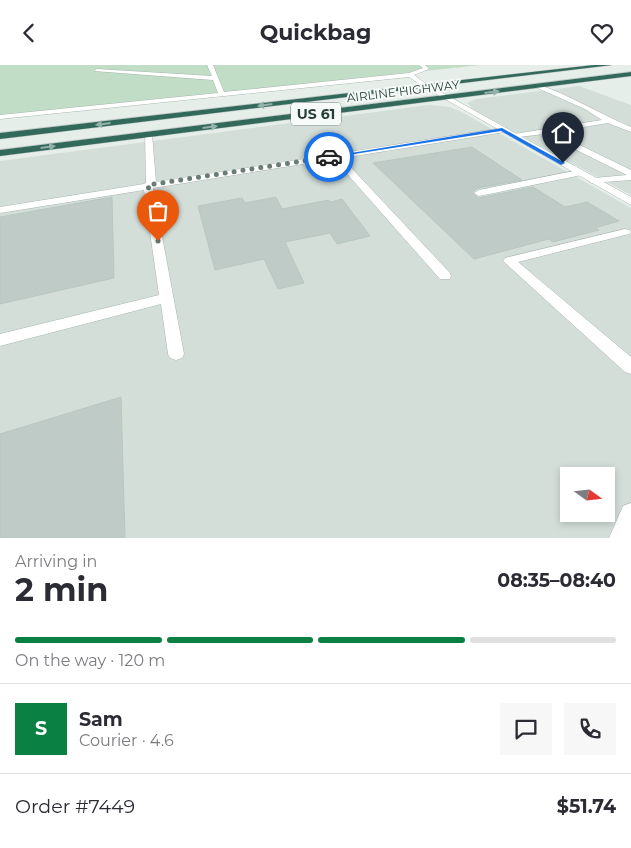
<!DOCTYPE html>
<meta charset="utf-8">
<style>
:root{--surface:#fff;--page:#f7f7f7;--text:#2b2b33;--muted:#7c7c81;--line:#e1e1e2;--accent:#0b8043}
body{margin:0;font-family:Montserrat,sans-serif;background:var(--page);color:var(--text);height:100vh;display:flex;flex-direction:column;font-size:19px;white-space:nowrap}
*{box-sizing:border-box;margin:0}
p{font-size:16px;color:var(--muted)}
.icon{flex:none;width:28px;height:28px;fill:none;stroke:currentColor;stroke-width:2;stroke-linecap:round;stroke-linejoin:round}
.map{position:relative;height:473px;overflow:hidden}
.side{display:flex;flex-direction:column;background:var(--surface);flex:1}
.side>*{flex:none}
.needle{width:32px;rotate:105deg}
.controls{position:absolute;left:560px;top:402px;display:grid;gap:10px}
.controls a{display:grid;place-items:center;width:55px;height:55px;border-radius:0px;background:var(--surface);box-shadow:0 2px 8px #0003;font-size:25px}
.pin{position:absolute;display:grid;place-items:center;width:42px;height:42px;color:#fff;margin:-51px -21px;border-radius:50% 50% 50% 0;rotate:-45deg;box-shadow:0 0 5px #0007}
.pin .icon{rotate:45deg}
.courier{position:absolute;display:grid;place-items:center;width:50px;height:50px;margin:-25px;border:4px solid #1a73e8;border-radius:50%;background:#fff;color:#222;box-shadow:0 1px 6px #0007}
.headline em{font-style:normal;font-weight:700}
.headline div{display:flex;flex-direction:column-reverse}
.headline{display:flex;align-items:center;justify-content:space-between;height:85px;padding:0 15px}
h1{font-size:32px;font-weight:700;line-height:38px}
.bar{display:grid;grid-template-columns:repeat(4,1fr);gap:8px 5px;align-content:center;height:60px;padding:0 15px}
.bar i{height:6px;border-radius:4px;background:var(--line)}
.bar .current{background:var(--accent)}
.bar p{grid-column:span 4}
.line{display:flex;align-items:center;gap:12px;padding:0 15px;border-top:1px solid var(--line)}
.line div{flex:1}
.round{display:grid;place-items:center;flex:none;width:52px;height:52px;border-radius:0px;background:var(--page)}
header{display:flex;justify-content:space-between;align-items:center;height:65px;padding:0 15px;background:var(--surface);font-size:22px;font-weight:700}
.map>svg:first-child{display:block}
.built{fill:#d4ded9;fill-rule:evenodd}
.green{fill:#c1ddc6}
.building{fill:#becbc6;stroke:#b9c7c0}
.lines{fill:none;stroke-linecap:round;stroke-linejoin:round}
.lane-casing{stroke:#a9b6b1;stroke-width:1}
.street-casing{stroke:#a9b6b1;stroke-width:1}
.highway-casing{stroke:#c2c9c7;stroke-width:1}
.lane{fill:#fff;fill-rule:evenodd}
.street{fill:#fff;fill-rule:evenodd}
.highway{fill:#33695b;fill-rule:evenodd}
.oneway{fill:#94b2aa}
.route{fill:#1a73e8}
.done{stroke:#697c76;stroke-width:5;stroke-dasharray:0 9}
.labels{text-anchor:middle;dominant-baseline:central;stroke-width:4;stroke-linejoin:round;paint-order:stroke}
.far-street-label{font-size:12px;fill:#263f37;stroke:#f6faf8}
.shield{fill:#f6faf8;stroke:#647771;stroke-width:1}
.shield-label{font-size:14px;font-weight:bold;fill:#263f37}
</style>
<header><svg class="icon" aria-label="back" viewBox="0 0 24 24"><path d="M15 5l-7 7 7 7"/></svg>Quickbag<svg class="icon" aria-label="heart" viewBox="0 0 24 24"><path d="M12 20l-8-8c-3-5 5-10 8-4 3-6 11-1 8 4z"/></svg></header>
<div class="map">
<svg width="631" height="473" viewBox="0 0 631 473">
<rect width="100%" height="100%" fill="#e6eeea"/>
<g class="built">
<polygon points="579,21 631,40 631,130 474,45 467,38 476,34"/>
<path d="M429,40L450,42L460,46L631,143V473H0V96ZM569,411H606V449H569Z"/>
</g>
<polygon class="green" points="0,0 481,0 0,51"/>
<g class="building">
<polygon points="472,82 522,115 478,123 472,127 478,133 533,122 565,142 587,137 619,156 595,163 599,165 553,177 549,174 474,194 373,98"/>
<polygon points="112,132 114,213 0,239 0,152"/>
<polygon points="276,132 282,144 329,135 331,137 342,134 370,171 337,179 330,168 285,177 304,218 278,224 264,194 215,205 198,141 242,133 245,138"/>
<polygon points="121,332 125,473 0,473 0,369"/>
</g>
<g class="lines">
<g class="lane-casing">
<g id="lane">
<polygon points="207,0 213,0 224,27 409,8 423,3 419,0 425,0 429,4 414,10 429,21 424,22 409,12 0,54 0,50 218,28 213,15 94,6 97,4 212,11"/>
<path d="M537,19C570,30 599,49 631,62V67L608,58L553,67L631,105V115L591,118V114L594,113L627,110L544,69L511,73L510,71L514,69L602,55L585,44L535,22Z"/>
<polygon points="502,63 505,63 505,67 342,93 450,208 451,211 450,214 440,214 334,94 153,123 184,289 182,293 176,295 170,293 168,289 161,239 0,281 0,269 159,230 144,125 0,148 0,142 144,119 146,118 145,67 152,69 156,117"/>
<polygon points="579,105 584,108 582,110 479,131 474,128 479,125"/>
<polygon points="625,164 629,165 631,167 629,169 518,197 631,292 631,309 625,307 503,196 505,193"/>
<polygon points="631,438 631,473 609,473 623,441"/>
</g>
</g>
<g class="street-casing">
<polygon id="street" points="424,20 428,20 631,132 631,140 424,22"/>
</g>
<g class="highway-casing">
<g id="highway">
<polygon points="594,0 612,0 0,74 0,68"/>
<polygon points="631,7 631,11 0,91 0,85"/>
</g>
</g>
<use href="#lane" class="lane"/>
<use href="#street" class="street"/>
<use href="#highway" class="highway"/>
</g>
<defs><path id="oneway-solid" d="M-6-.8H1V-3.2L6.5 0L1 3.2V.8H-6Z" transform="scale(1.25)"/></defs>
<g class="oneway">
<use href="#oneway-solid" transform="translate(492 27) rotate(-7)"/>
<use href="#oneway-solid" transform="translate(265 40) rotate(173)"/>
<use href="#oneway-solid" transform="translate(103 59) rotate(173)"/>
<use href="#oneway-solid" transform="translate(210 62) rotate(-7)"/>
<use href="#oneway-solid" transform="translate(48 82) rotate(-7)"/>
</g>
<polygon class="route" points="502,63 565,98 561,100 501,66 329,93 327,92"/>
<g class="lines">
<polyline class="done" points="158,176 148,120 329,92"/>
</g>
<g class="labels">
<g class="far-street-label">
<text transform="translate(403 26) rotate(-7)">AIRLINE HIGHWAY</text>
</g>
<rect class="shield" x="291" y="37.5" width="50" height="23" rx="4"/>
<g class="shield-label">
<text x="316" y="49">US 61</text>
</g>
</g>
</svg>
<div class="controls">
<a><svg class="needle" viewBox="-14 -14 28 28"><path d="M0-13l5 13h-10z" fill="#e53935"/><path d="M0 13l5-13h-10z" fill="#7c7c81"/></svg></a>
</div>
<div class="pin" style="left:158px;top:176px;background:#ea580c"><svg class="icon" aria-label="bag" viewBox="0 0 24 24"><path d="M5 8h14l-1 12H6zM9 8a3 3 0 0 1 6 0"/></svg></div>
<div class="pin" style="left:563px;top:98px;background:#1f2937"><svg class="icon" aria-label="home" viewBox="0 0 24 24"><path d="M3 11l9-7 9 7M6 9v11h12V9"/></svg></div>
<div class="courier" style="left:329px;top:92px"><svg class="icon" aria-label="car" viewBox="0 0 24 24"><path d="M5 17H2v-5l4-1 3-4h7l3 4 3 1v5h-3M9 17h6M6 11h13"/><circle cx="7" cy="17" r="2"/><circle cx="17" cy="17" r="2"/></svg></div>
</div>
<section class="side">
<div class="headline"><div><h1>2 min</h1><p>Arriving in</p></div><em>08:35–08:40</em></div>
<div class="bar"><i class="current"></i><i class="current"></i><i class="current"></i><i></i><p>On the way · 120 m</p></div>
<div class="line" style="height:90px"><b class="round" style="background:var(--accent);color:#fff">S</b><div><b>Sam</b><p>Courier · 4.6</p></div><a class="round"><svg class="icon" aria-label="chat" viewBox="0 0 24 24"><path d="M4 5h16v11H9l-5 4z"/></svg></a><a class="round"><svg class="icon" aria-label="phone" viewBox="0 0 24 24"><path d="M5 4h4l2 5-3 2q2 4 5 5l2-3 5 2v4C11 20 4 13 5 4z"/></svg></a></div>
<div class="line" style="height:65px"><div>Order #7449</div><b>$51.74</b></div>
</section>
